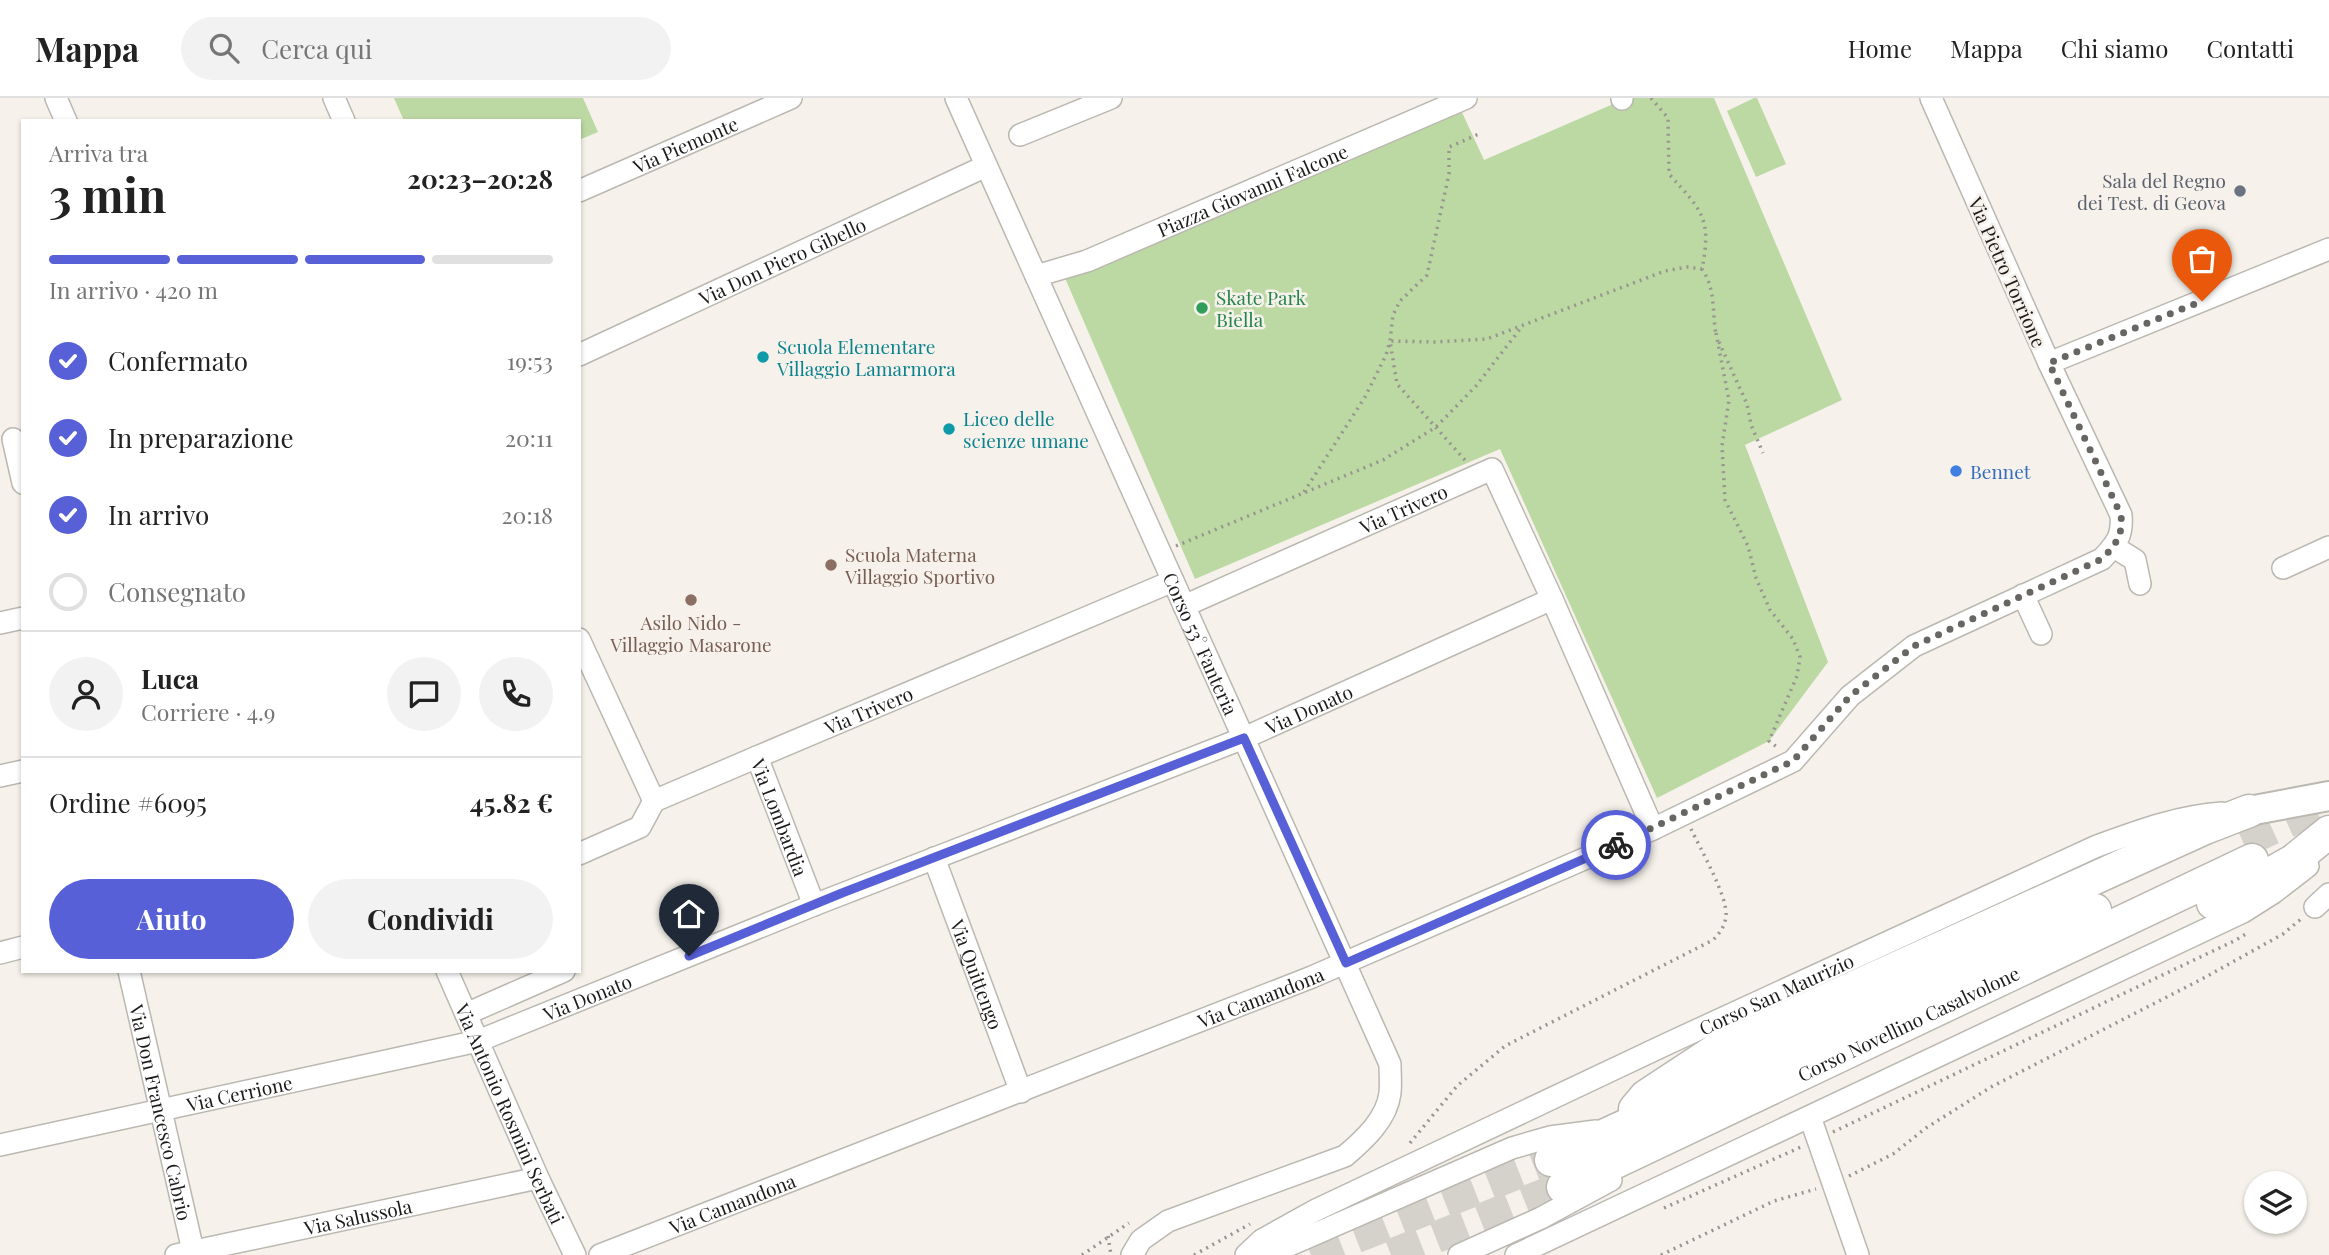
<!DOCTYPE html>
<html lang="it">
<meta charset="utf-8">
<style>
:root{--surface:#fff;--page:#f2f2f2;--text:#222;--muted:#767676;--line:#e0e0e0;--accent:#5760d7}
body{margin:0;font-family:"Playfair Display",serif;background:var(--page);color:var(--text);height:100vh;display:flex;flex-direction:column;font-size:26px;white-space:nowrap}
*{box-sizing:border-box;margin:0}
p{font-size:23px;color:var(--muted)}
.icon{flex:none;width:38px;height:38px;fill:none;stroke:currentColor;stroke-width:2;stroke-linecap:round;stroke-linejoin:round}
.map{position:relative;flex:1;overflow:hidden}
.details{position:absolute;left:21px;top:21px;width:560px;height:854px;display:flex;flex-direction:column;background:var(--surface);border-radius:0px;box-shadow:0 2px 5px #0004}
.details>*{flex:none}
.controls{position:absolute;left:2244px;top:1073px;display:grid;gap:14px}
.controls a{display:grid;place-items:center;width:63px;height:63px;border-radius:50%;background:var(--surface);box-shadow:0 2px 5px #0004;font-size:35px}
.pin{position:absolute;display:grid;place-items:center;width:60px;height:60px;color:#fff;margin:-72px -30px;border-radius:50% 50% 50% 0;rotate:-45deg;box-shadow:0 0 7px #0007}
.pin .icon{rotate:45deg}
.courier{position:absolute;display:grid;place-items:center;width:70px;height:70px;margin:-35px;border:5px solid #5760d7;border-radius:50%;background:#fff;color:#222;box-shadow:0 2px 9px #0007}
.summary em{font-style:normal;font-weight:700}
.summary div{display:flex;flex-direction:column-reverse}
.summary{display:flex;align-items:center;justify-content:space-between;height:119px;padding:0 28px}
h1{font-size:46px;font-weight:700;line-height:52px}
.bar{display:grid;grid-template-columns:repeat(4,1fr);gap:10px 7px;align-content:center;height:84px;padding:0 28px}
.bar i{height:9px;border-radius:5px;background:var(--line)}
.bar .selected{background:var(--accent)}
.bar p{grid-column:span 4}
.line{display:flex;align-items:center;gap:18px;padding:0 28px;border-top:2px solid var(--line)}
.line div{flex:1}
.round{display:grid;place-items:center;flex:none;width:74px;height:74px;border-radius:37px;background:var(--page)}
ol{padding:0 28px;list-style:none}
li{display:flex;align-items:center;gap:21px;height:77px}
li p{margin-inline-start:auto}
li .icon{padding:7px;border-radius:50%;background:var(--accent);color:#fff;stroke-width:4}
li:last-child{color:var(--muted)}
li i{width:38px;height:38px;border:4px solid var(--line);border-radius:50%}
.primary-button{display:flex;gap:14px;margin-top:auto;padding:14px 28px}
.primary-button a{flex:1;height:80px;border-radius:42px;background:var(--accent);color:#fff;font-size:28px;font-weight:700;line-height:80px;text-align:center}
.primary-button a+a{background:var(--page);color:var(--text)}
header{display:flex;align-items:center;gap:42px;box-sizing:border-box;height:98px;padding:0 35px;background:var(--surface);border-bottom:2px solid var(--line)}
header strong{font-size:33px}
nav{display:flex;gap:38px;margin-inline-start:auto;font-size:24px}
.search{width:490px;height:63px;background:var(--page);display:flex;align-items:center;gap:18px;box-sizing:border-box;padding:0 24px;border-radius:38px;color:var(--muted);font-size:26px}
.map>svg:first-child{display:block}
.green{fill:#bcd8a3}
.lines{fill:none;stroke-linecap:round;stroke-linejoin:round}
.highway-tunnel{stroke:#d5d2cc;stroke-width:32;stroke-dasharray:32 16;stroke-linecap:butt}
.minor-casing{stroke:#bbb8b1;stroke-width:24}
.major-casing{stroke:#bbb8b1;stroke-width:32}
.highway-casing{stroke:#bbb8b1;stroke-width:35}
.path{stroke:#989590;stroke-width:3.5;stroke-dasharray:2 5;stroke-linecap:butt}
.minor{stroke:#fff;stroke-width:21}
.major{stroke:#fff;stroke-width:28}
.highway{stroke:#fff;stroke-width:32}
.done{stroke:#686662;stroke-width:7;stroke-dasharray:0 12.6}
.route{stroke:#5760d7;stroke-width:9}
.worship-dot{fill:#6b7280;stroke:#f6f2eb;stroke-width:2.5}
.leisure-dot{fill:#2e9e5b;stroke:#f6f2eb;stroke-width:2.5}
.culture-dot{fill:#0f9aa8;stroke:#f6f2eb;stroke-width:2.5}
.shop-dot{fill:#3f7fe0;stroke:#f6f2eb;stroke-width:2.5}
.education-dot{fill:#8d6e63;stroke:#f6f2eb;stroke-width:2.5}
.labels{text-anchor:middle;dominant-baseline:central;stroke-width:5;stroke-linejoin:round;paint-order:stroke}
.street-label{font-size:19px;fill:#1c1b19;stroke:#f6f2eb}
.worship-label{font-size:19px;fill:#5b616d;stroke:#f6f2eb;text-anchor:end}
.leisure-label{font-size:19px;fill:#27864d;stroke:#f6f2eb;text-anchor:start}
.culture-label{font-size:19px;fill:#0d838f;stroke:#f6f2eb;text-anchor:start}
.shop-label{font-size:19px;fill:#366cbe;stroke:#f6f2eb;text-anchor:start}
.education-label{font-size:19px;fill:#785e54;stroke:#f6f2eb;text-anchor:start}
</style>
<header>
<strong>Mappa</strong>
<div class="search"><svg class="icon" aria-label="search" viewBox="0 0 24 24"><circle cx="10" cy="10" r="6"/><path d="M15 15l6 6"/></svg>Cerca qui</div>
<nav><a>Home</a><a>Mappa</a><a>Chi siamo</a><a>Contatti</a></nav>
</header>
<div class="map">
<svg width="2329" height="1157" viewBox="0 0 2329 1157">
<rect width="100%" height="100%" fill="#f6f2eb"/>
<g class="green">
<polygon points="394,0 583,0 598,34 579,42 579,23 404,23"/>
<polygon points="1627,0 1714,0 1842,302 1745,347 1828,564 1769,643 1657,700 1500,351 1195,481 1065,180 1460,10 1484,62"/>
<polygon points="1754,0 1757,0 1786,66 1756,79 1727,13"/>
</g>
<g class="lines">
<g class="highway-tunnel">
<polyline points="2243,744 2329,705"/>
<polyline points="1311,1157 1551,1062"/>
<polyline points="1391,1157 1563,1089"/>
</g>
<g class="minor-casing">
<g id="minor">
<polyline points="56,0 66,23"/>
<polyline points="334,0 344,23"/>
<path id="s1" d="M956,0L1390,966C1390,976 1391,986 1390,995C1387,1021 1364,1042 1345,1058L1168,1123L1141,1142L1132,1157"/>
<polyline points="1622,0 1622,1"/>
<polyline points="1020,37 1111,0"/>
<path id="s2" d="M579,93L791,0"/>
<path id="s3" d="M1036,178L1087,163L1466,0"/>
<path id="s4" d="M579,257L986,68"/>
<polyline points="2049,265 2329,151"/>
<polyline points="13,341 23,385"/>
<polyline points="2114,449 2135,462 2140,486"/>
<polyline points="2283,470 2329,449"/>
<polyline points="2023,497 2041,536"/>
<path id="s5" d="M1184,508L1492,371L1552,501"/>
<polyline points="0,525 23,520"/>
<path id="s6" d="M579,541L654,703L757,659L814,807"/>
<path id="s7" d="M757,659L1173,483"/>
<polyline points="0,678 23,673"/>
<polyline points="579,756 640,729 654,703"/>
<path id="s8" d="M934,760L1021,994"/>
<polyline points="2315,809 2329,796"/>
<polyline points="0,855 23,849"/>
<path id="s9" d="M129,873L194,1157"/>
<path id="s10" d="M447,873L538,1080L575,1157"/>
<polyline points="466,916 564,873"/>
<polyline points="1810,1019 1858,1157"/>
<path id="s11" d="M0,1047L478,943L814,807L1244,640L1552,501L1653,731"/>
<path id="s12" d="M176,1157L538,1080"/>
<path id="s13" d="M600,1157L1312,879L1653,731L1793,663L1850,598L1914,548L2102,461C2116,446 2123,438 2121,417L2049,265L1931,0"/>
<path id="s14" d="M1246,1157L1262,1142L1316,1112L1669,945L2097,748C2138,733 2178,718 2222,715"/>
<polyline points="1267,1157 1512,1050 1550,1039 1596,1033"/>
<polyline points="1459,1157 1541,1120 1611,1082"/>
<polyline points="1516,1157 2243,814 2273,795 2308,768"/>
</g>
</g>
<g class="major-casing">
<polyline id="major" points="2249,713 2329,698"/>
</g>
<g class="highway-casing">
<g id="highway">
<polyline points="2213,805 2256,784 2293,763 2329,734"/>
<polyline points="1635,1011 1646,998 1716,952 2205,730 2249,713"/>
<polyline points="1551,1062 2095,812"/>
<path id="s15" d="M1563,1089L2252,762"/>
</g>
</g>
<g class="path">
<path d="M1651,0L1668,20L1669,76C1702,113 1712,120 1702,171C1716,191 1712,215 1716,237"/>
<polyline points="1716,235 1729,302 1722,348 1725,402 1748,448 1756,480 1770,512 1793,541 1800,559 1797,578 1769,643 1778,650"/>
<polyline points="1719,244 1747,306 1751,327 1763,355"/>
<polyline points="1465,362 1397,286 1390,243 1436,244 1487,241 1665,173 1687,169 1702,171"/>
<polyline points="1304,394 1365,299 1386,257 1390,243 1393,217 1400,203 1427,177 1449,76 1449,49 1479,36"/>
<polyline points="1176,448 1383,362 1436,329 1476,288 1520,231"/>
<polyline points="1833,1034 2236,842 2249,834"/>
<path d="M1410,1045L1457,988L1505,948L1713,842C1720,835 1725,828 1726,818C1728,799 1700,750 1691,731"/>
<polyline points="1849,1078 1893,1056 1926,1030 1991,989 2202,881 2283,836 2301,821"/>
<polyline points="1664,1110 1801,1049"/>
<polyline points="1108,1138 1111,1157"/>
<polyline points="1082,1157 1129,1125"/>
<polyline points="1194,1157 1250,1126"/>
<polyline points="1661,1157 1774,1103 1816,1091"/>
</g>
<use href="#minor" class="minor"/>
<use href="#major" class="major"/>
<use href="#highway" class="highway"/>
</g>
<g class="lines">
<path class="done" d="M1616,747L1793,663L1850,598L1914,548L2102,461C2116,446 2123,438 2121,417L2049,265L2202,203"/>
<polyline class="route" points="689,858 842,795 1244,640 1346,865 1616,747"/>
</g>
<circle class="worship-dot" cx="2240" cy="93" r="7"/>
<circle class="leisure-dot" cx="1202" cy="210" r="7"/>
<g class="culture-dot">
<circle cx="763" cy="259" r="7"/>
<circle cx="949" cy="331" r="7"/>
</g>
<circle class="shop-dot" cx="1956" cy="373" r="7"/>
<g class="education-dot">
<circle cx="831" cy="467" r="7"/>
<circle cx="691" cy="502" r="7"/>
</g>
<g class="labels">
<g class="street-label">
<text stroke="none"><textPath href="#s2" startOffset="116">Via Piemonte</textPath></text>
<text stroke="none"><textPath href="#s3" startOffset="233">Piazza Giovanni Falcone</textPath></text>
<text stroke="none"><textPath href="#s4" startOffset="224">Via Don Piero Gibello</textPath></text>
<text transform="translate(2008 174) rotate(66)">Via Pietro Torrione</text>
<text stroke="none"><textPath href="#s5" startOffset="240">Via Trivero</textPath></text>
<text stroke="none"><textPath href="#s1" startOffset="598">Corso 53° Fanteria</textPath></text>
<text stroke="none"><textPath href="#s11" startOffset="1384">Via Donato</textPath></text>
<text stroke="none"><textPath href="#s7" startOffset="121">Via Trivero</textPath></text>
<text stroke="none"><textPath href="#s6" startOffset="355">Via Lombardia</textPath></text>
<text stroke="none"><textPath href="#s8" startOffset="124">Via Quittengo</textPath></text>
<text stroke="none"><textPath href="#s14" startOffset="592">Corso San Maurizio</textPath></text>
<text stroke="none"><textPath href="#s11" startOffset="607">Via Donato</textPath></text>
<text stroke="none"><textPath href="#s13" startOffset="709">Via Camandona</textPath></text>
<text stroke="none"><textPath href="#s15" startOffset="382">Corso Novellino Casalvolone</textPath></text>
<text stroke="none"><textPath href="#s11" startOffset="245">Via Cerrione</textPath></text>
<text stroke="none"><textPath href="#s9" startOffset="145">Via Don Francesco Cabrio</textPath></text>
<text stroke="none"><textPath href="#s10" startOffset="156">Via Antonio Rosmini Serbati</textPath></text>
<text stroke="none"><textPath href="#s13" startOffset="142">Via Camandona</textPath></text>
<text stroke="none"><textPath href="#s12" startOffset="186">Via Salussola</textPath></text>
</g>
<g class="worship-label">
<text x="2226" y="82">Sala del Regno<tspan x="2226" dy="22">dei Test. di Geova</tspan></text>
</g>
<g class="leisure-label">
<text x="1216" y="199">Skate Park<tspan x="1216" dy="22">Biella</tspan></text>
</g>
<g class="culture-label">
<text x="777" y="248">Scuola Elementare<tspan x="777" dy="22">Villaggio Lamarmora</tspan></text>
<text x="963" y="320">Liceo delle<tspan x="963" dy="22">scienze umane</tspan></text>
</g>
<g class="shop-label">
<text x="1970" y="373">Bennet</text>
</g>
<g class="education-label">
<text x="845" y="456">Scuola Materna<tspan x="845" dy="22">Villaggio Sportivo</tspan></text>
<text x="691" y="524" text-anchor="middle">Asilo Nido -<tspan x="691" dy="22">Villaggio Masarone</tspan></text>
</g>
</g>
</svg>
<div class="controls">
<a><svg class="icon" aria-label="layers" viewBox="0 0 24 24"><path d="M12 4l9 5-9 5-9-5zM3 14l9 5 9-5"/></svg></a>
</div>
<div class="pin" style="left:2202px;top:203px;background:#ea580c"><svg class="icon" aria-label="bag" viewBox="0 0 24 24"><path d="M5 8h14l-1 12H6zM9 8a3 3 0 0 1 6 0"/></svg></div>
<div class="pin" style="left:689px;top:858px;background:#1f2937"><svg class="icon" aria-label="home" viewBox="0 0 24 24"><path d="M3 11l9-7 9 7M6 9v11h12V9"/></svg></div>
<div class="courier" style="left:1616px;top:747px"><svg class="icon" aria-label="bike" viewBox="0 0 24 24"><circle cx="6" cy="16" r="4"/><circle cx="18" cy="16" r="4"/><path d="M6 16l4-8h5l3 8M10 8l3 8H6M13 5h3"/></svg></div>
<section class="details">
<div class="summary"><div><h1>3 min</h1><p>Arriva tra</p></div><em>20:23–20:28</em></div>
<div class="bar"><i class="selected"></i><i class="selected"></i><i class="selected"></i><i></i><p>In arrivo · 420 m</p></div>
<ol>
<li><svg class="icon" aria-label="check" viewBox="0 0 24 24"><path d="M5 12l5 5 9-10"/></svg>Confermato<p>19:53</p></li>
<li><svg class="icon" aria-label="check" viewBox="0 0 24 24"><path d="M5 12l5 5 9-10"/></svg>In preparazione<p>20:11</p></li>
<li><svg class="icon" aria-label="check" viewBox="0 0 24 24"><path d="M5 12l5 5 9-10"/></svg>In arrivo<p>20:18</p></li>
<li><i></i>Consegnato</li>
</ol>
<div class="line" style="height:126px"><a class="round"><svg class="icon" aria-label="person" viewBox="0 0 24 24"><circle cx="12" cy="8" r="4"/><path d="M4 21q1-7 8-7t8 7"/></svg></a><div><b>Luca</b><p>Corriere · 4.9</p></div><a class="round"><svg class="icon" aria-label="chat" viewBox="0 0 24 24"><path d="M4 5h16v11H9l-5 4z"/></svg></a><a class="round"><svg class="icon" aria-label="phone" viewBox="0 0 24 24"><path d="M5 4h4l2 5-3 2q2 4 5 5l2-3 5 2v4C11 20 4 13 5 4z"/></svg></a></div>
<div class="line" style="height:91px"><div>Ordine #6095</div><b>45.82 €</b></div>
<div class="primary-button"><a>Aiuto</a><a>Condividi</a></div>
</section>
</div>
